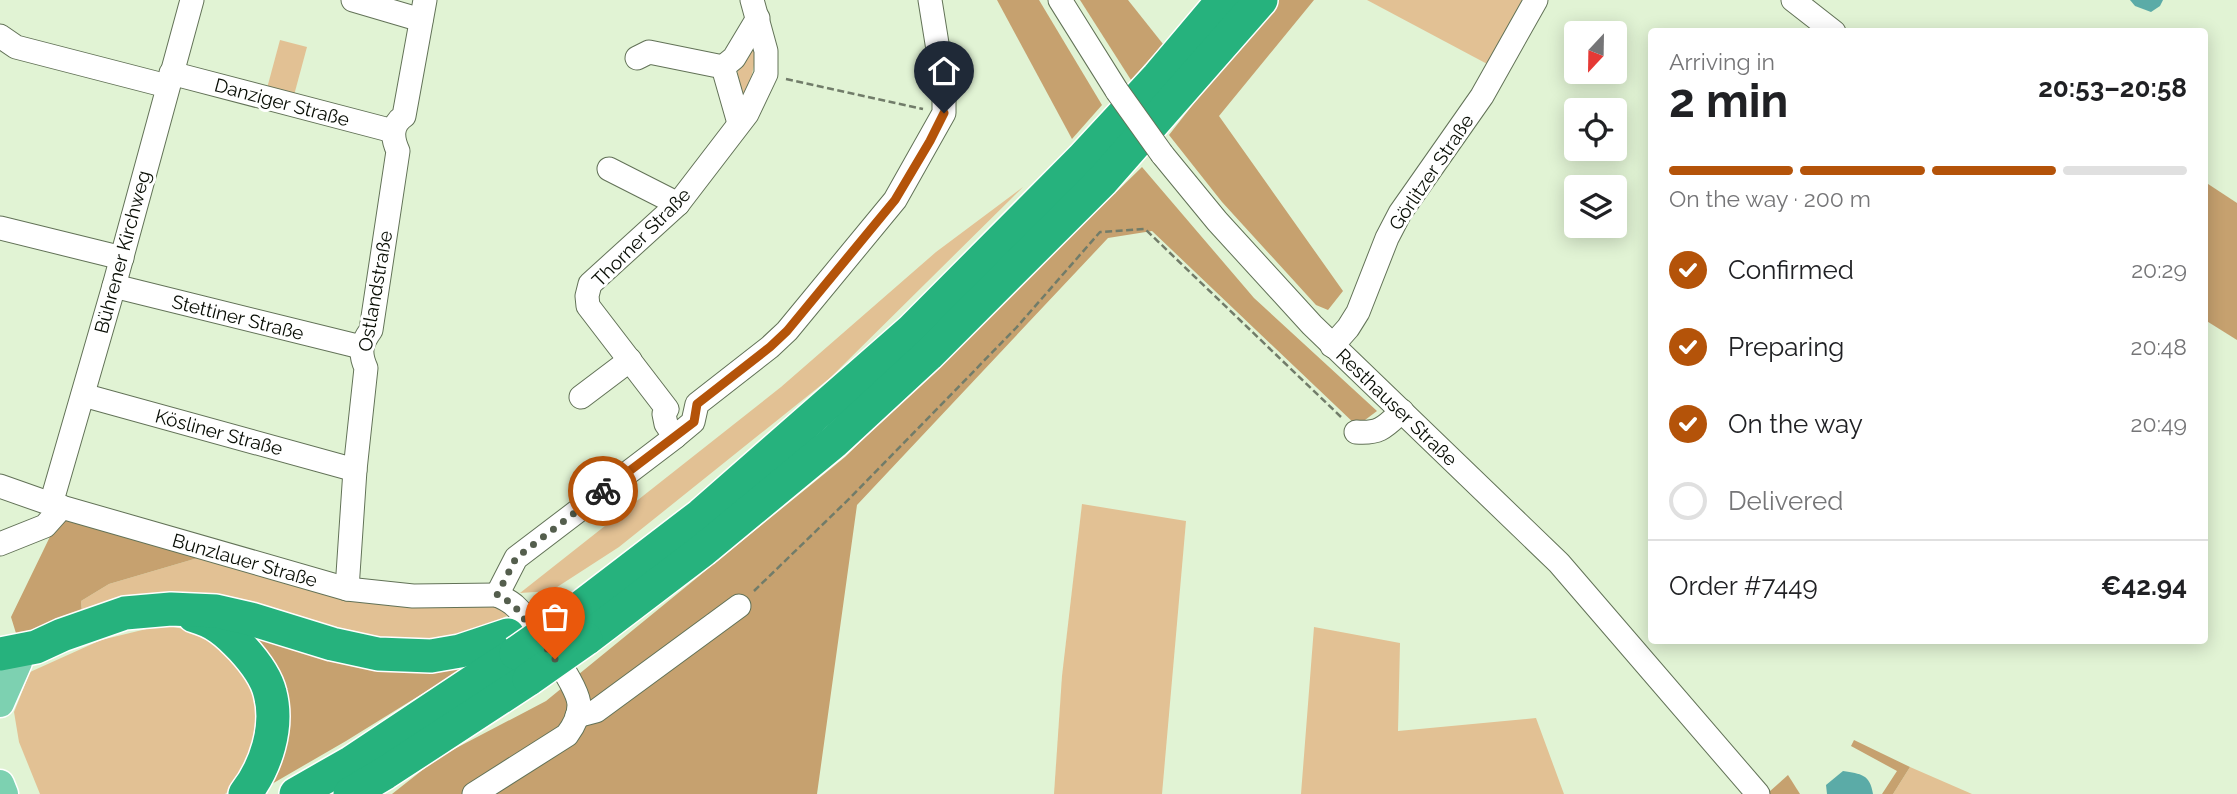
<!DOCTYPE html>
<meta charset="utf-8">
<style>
:root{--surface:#fff;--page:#f2f2f2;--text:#202124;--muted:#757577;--line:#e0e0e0;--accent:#b45309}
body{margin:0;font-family:Raleway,sans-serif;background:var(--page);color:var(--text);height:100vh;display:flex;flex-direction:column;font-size:26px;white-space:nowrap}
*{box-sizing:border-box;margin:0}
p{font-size:23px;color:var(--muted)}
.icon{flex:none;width:38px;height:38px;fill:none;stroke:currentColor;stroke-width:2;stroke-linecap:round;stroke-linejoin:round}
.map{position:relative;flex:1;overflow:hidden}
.sheet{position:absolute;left:1648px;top:28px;width:560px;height:616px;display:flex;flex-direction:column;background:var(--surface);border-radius:7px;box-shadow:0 4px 18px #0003}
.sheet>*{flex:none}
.needle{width:46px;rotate:202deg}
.fabs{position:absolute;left:1564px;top:21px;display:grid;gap:14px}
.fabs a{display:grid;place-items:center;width:63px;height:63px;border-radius:7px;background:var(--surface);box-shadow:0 4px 18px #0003;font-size:35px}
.pin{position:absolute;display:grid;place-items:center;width:60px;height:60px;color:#fff;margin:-72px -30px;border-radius:50% 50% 50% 0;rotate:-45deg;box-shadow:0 0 7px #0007}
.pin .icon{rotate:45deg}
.courier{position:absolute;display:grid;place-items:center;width:70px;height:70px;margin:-35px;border:5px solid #b45309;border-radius:50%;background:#fff;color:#222;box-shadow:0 2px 9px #0007}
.summary em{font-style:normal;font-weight:700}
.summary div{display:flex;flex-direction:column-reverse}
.summary{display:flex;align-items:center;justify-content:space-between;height:119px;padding:0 21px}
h1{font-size:46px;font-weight:700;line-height:52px}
.bar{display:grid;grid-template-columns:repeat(4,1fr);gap:10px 7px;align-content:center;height:84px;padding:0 21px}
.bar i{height:9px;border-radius:5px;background:var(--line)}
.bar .selected{background:var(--accent)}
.bar p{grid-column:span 4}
.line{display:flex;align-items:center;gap:18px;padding:0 21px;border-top:2px solid var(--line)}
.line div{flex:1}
ol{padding:0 21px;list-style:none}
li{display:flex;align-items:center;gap:21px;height:77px}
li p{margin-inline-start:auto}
li .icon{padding:7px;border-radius:50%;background:var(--accent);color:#fff;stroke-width:4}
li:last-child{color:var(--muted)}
li i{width:38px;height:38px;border:4px solid var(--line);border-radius:50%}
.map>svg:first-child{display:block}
.green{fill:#e2c194}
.forest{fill:#c6a16f}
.water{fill:#5baba7}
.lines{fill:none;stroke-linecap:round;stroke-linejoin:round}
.minor-casing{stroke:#627257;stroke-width:25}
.major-casing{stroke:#fff;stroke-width:31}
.highway-casing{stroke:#fff;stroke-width:36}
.path{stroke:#717c69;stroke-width:2.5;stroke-dasharray:7 3.5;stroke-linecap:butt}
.minor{stroke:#fff;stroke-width:23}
.major{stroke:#7dd1b1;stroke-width:28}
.highway{stroke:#26b27d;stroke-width:33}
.minor-bridge-casing{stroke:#627257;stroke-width:25;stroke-linecap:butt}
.highway-bridge-casing{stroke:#fff;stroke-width:36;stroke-linecap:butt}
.minor-bridge{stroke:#fff;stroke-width:23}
.highway-bridge{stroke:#26b27d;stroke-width:33}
.done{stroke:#545e4d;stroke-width:7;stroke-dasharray:0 12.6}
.route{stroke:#b45309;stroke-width:9}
.labels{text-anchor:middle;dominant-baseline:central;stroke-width:6;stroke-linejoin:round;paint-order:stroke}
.street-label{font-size:19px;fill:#080d04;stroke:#fff}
</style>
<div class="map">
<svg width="2237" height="794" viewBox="0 0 2237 794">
<rect width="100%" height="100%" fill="#e1f3d4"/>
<g class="green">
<polygon points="1367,0 1527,0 1491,66"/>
<polygon points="280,40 307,47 293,99 266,92"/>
<path d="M754,45C757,66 750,82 743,101C736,73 732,67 754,45Z"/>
<polygon points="1023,187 830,378 619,547 551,591 520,593 781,387 936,252"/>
<polygon points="1082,504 1186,521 1162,794 1054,794 1062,676"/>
<polygon points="201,557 494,602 513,613 437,648 82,613 81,601 109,584"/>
<polygon points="163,625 200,632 228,652 246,674 257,708 255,752 230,790 225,794 40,794 19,742 14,712 30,672 101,640"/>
<polygon points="1314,627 1400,643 1398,731 1536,718 1564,794 1301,794"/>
<polygon points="1910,767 1972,794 1893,794"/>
</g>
<g class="forest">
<polygon points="997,0 1039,0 1102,105 1072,139"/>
<polygon points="1080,0 1128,0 1163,44 1131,80"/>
<polygon points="1275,0 1314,0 1219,116 1343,291 1328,310 1316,305 1222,202 1169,135"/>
<polygon points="1142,167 1254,298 1377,411 1357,426 1152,231 1108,238 857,505 817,794 392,794 439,757 546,701 845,457"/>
<polygon points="2205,182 2237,203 2237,340 2205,320"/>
<polygon points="60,516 201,557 109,584 81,601 82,613 19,643 11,617"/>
<polygon points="244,631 472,663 346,741 258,792 270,771"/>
<polygon points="1854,740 1910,767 1893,794 1882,794 1897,771 1851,746"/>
<polygon points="1788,775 1800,794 1770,794 1769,792"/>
</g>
<g class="water">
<polygon points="2130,0 2163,0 2160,6 2151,12 2135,6"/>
<path d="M1843,771C1861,774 1870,774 1873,794H1827L1826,785Z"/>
</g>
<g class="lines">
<g class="minor-casing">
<g id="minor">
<polyline points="353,0 421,20"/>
<polyline points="1060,0 1117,91"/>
<polyline points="1793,0 1834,32"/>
<polyline points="0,36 16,47 167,86"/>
<polyline points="637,58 649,52 723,67 739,123"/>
<polyline points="723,67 734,58 758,18"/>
<polyline points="171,73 393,131"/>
<polyline points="1162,154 1217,221 1312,325 1559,563 1758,794"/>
<polyline points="609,169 678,204"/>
<polyline points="0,228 122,258"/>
<polyline points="114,286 361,347"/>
<polyline points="1332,346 1348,328 1358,312 1387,238 1400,213 1482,96 1536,0"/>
<polyline points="83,395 355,470"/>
<polyline points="581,397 630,360"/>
<path d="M1356,432C1380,434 1385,427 1402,411"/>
<polyline points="675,437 693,422 697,404 770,347 787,331 895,200 944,113 944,87 930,0"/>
<polyline points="0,486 51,504 347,589 413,596 497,595"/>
<polyline points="51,504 114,286 192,0"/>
<polyline points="0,544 45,526 62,507"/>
<path d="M347,589L355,470L366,368C359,352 361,344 371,330L398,151C392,138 391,125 404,116L425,0"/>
<polyline points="497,595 516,558 675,437 666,424 664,414 667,409 588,306 587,296 590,284 678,204 747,114 766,74 766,51 752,0"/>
<polyline points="577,716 596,711 739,606"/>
<path d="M474,794L567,735C573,727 579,716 579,705C579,685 531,621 515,606C510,601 503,598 497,595"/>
</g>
</g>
<g class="major-casing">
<g id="major">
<polyline points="0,703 18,662"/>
<polyline points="0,784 4,794"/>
</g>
</g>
<g class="highway-casing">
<g id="highway">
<path d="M194,616C215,622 226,631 242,648C253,660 266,676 270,693C279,727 266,767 245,794"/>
<polyline points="569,616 701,515 912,330 1082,159 1158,77 1223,0"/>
<polyline points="586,639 703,550 835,441 928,355 1102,181 1261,0"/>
<polyline points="0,654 36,647 62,635 125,613 171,609 216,611 251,619 332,644 378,654 431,656 460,651 508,635"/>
<polyline points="296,794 352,762 516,653"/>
<polyline points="350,794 385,773 529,679"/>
</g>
</g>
<g class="path">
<polyline points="786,79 923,109"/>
<polyline points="754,591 850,498 1016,328 1100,232 1145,229 1341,417"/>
</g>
<use href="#minor" class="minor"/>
<use href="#major" class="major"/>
<use href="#highway" class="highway"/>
<g class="minor-bridge-casing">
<polyline id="minor-bridge" points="1117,91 1162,154"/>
</g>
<g class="highway-bridge-casing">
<g id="highway-bridge">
<polyline points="516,653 569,616"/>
<polyline points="529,679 586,639"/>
</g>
</g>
<use href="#minor-bridge" class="minor-bridge"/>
<use href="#highway-bridge" class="highway-bridge"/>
</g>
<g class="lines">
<polyline class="done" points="555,659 513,604 497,595 516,558 603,491"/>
<polyline class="route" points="603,491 694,422 697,404 770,347 787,331 895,200 930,141 944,113"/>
</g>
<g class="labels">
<g class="street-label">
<text transform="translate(282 102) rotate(15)">Danziger Straße</text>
<text transform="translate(1431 172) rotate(-56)">Görlitzer Straße</text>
<text transform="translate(641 237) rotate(-45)">Thorner Straße</text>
<text transform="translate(122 252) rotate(-75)">Bührener Kirchweg</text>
<text transform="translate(375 291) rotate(-80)">Ostlandstraße</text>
<text transform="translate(238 317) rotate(14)">Stettiner Straße</text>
<text transform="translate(1397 407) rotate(44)">Resthauser Straße</text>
<text transform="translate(219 432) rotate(15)">Kösliner Straße</text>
<text transform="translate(245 560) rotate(16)">Bunzlauer Straße</text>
</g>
</g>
</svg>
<div class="fabs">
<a><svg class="needle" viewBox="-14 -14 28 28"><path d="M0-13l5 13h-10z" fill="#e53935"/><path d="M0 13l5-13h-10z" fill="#757577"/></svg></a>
<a><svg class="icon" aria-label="locate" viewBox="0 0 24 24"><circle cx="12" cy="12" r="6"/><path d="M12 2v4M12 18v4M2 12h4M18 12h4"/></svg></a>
<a><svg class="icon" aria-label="layers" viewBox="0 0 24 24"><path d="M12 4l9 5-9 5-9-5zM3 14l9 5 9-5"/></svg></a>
</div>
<div class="pin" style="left:555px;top:659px;background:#ea580c"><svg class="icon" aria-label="bag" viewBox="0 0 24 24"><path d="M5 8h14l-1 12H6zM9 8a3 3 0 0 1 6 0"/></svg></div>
<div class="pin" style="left:944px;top:113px;background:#1f2937"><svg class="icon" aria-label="home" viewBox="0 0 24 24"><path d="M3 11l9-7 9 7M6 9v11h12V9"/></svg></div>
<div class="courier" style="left:603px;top:491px"><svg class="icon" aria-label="bike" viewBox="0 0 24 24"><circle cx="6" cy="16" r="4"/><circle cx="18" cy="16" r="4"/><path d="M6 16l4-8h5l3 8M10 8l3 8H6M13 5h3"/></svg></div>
<section class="sheet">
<div class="summary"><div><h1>2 min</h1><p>Arriving in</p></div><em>20:53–20:58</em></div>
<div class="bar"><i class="selected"></i><i class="selected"></i><i class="selected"></i><i></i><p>On the way · 200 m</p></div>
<ol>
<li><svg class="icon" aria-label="check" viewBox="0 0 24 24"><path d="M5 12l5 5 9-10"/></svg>Confirmed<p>20:29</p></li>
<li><svg class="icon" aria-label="check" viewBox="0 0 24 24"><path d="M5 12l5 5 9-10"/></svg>Preparing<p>20:48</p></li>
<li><svg class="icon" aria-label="check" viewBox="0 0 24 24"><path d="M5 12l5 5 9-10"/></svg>On the way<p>20:49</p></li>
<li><i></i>Delivered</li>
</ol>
<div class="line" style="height:91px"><div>Order #7449</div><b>€42.94</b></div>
</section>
</div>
